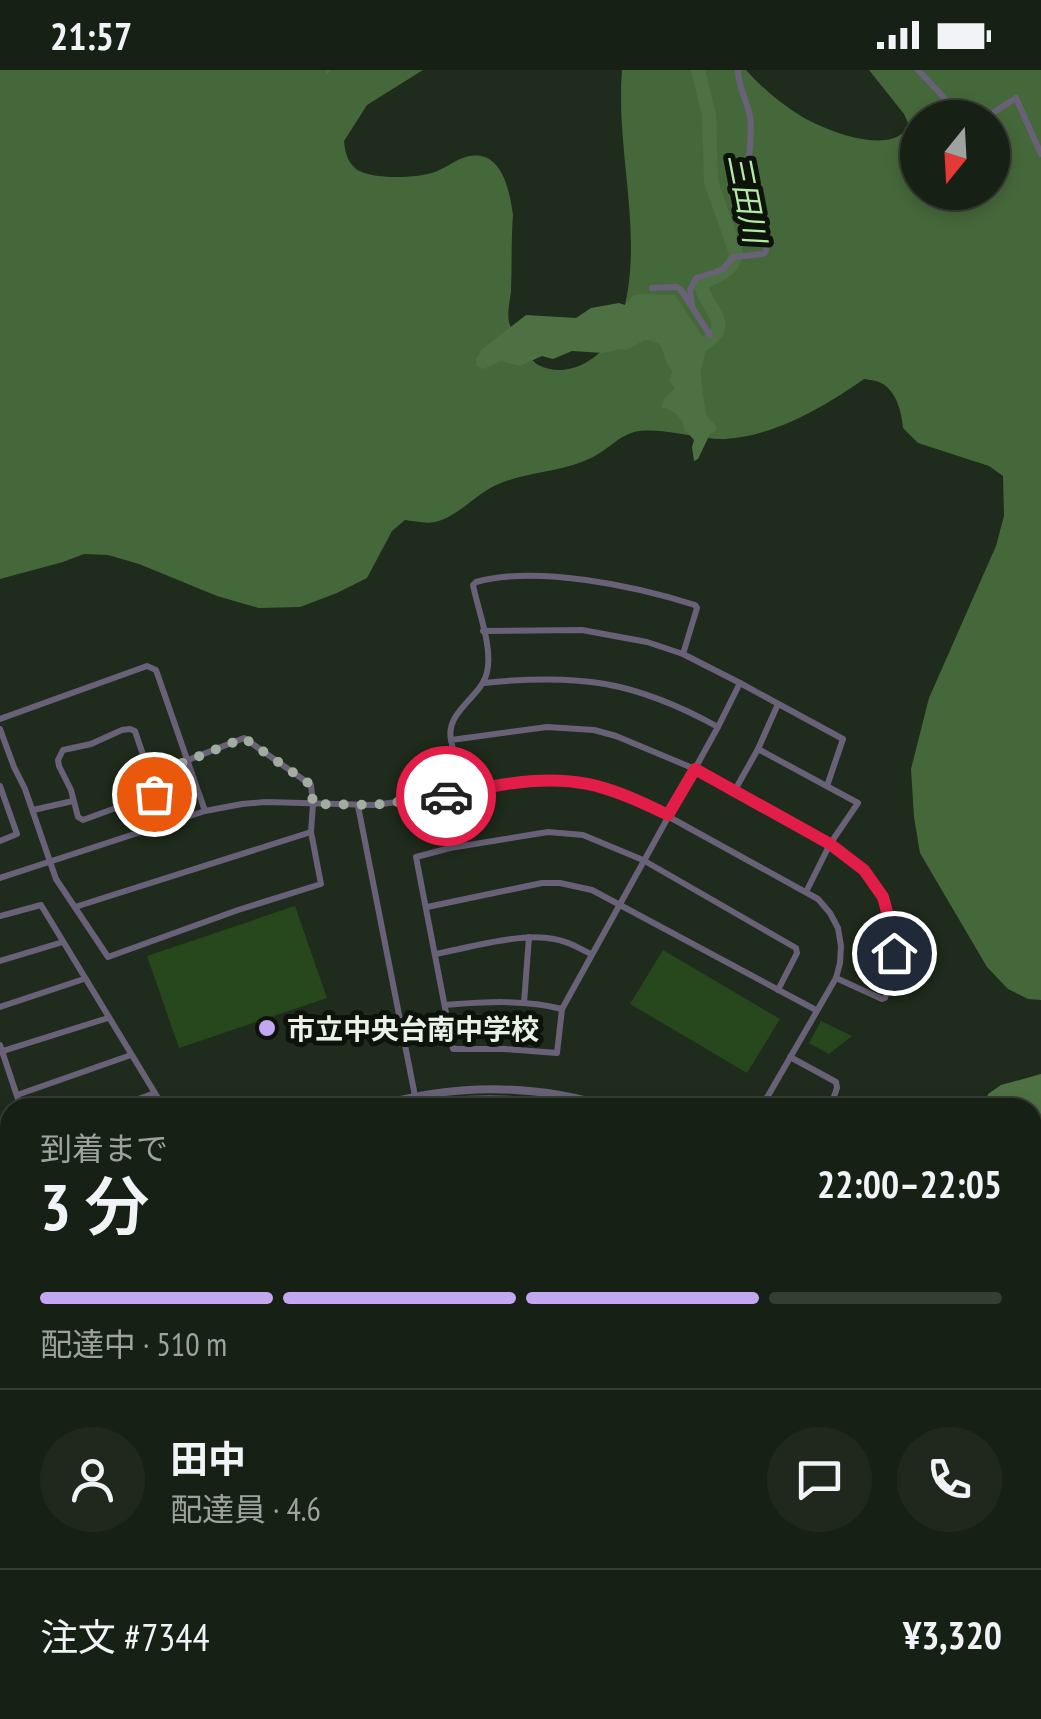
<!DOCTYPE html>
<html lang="ja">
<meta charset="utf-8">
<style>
:root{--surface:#172015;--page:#20281e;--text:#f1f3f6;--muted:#9ea3a0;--line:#363e34;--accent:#c4a7f1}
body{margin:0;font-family:"PT Sans Narrow","Noto Sans JP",sans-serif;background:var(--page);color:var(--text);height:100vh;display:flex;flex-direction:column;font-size:38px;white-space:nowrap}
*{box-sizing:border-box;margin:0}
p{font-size:32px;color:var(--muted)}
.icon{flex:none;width:55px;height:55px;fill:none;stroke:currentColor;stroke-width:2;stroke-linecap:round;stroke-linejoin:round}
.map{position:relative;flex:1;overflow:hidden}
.drawer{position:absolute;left:0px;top:1028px;width:1042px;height:622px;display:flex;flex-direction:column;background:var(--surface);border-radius:30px 30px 0 0;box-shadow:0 5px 15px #0003,0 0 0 2px var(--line)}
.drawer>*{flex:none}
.needle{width:65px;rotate:198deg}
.fabs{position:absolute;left:900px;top:30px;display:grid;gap:20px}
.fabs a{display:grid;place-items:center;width:110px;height:110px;border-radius:50%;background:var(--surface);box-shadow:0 5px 15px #0003,0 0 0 2px var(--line);font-size:50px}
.pin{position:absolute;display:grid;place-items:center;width:85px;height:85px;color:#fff;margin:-42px;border:5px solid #fff;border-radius:50%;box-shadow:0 2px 10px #0007}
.courier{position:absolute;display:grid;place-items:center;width:100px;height:100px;margin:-50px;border:8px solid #e11d48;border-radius:50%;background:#fff;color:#222;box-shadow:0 2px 12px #0007}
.headline em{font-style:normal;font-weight:600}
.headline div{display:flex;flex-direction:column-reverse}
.headline{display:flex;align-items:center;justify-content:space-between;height:170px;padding:0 40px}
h1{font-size:65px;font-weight:600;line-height:75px}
.bar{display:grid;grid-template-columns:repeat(4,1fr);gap:15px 10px;align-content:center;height:120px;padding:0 40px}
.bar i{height:12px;border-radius:8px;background:var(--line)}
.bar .current{background:var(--accent)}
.bar p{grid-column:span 4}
.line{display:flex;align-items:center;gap:25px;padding:0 40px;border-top:2px solid var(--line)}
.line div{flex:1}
.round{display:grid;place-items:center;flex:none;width:105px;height:105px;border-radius:52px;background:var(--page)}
.status{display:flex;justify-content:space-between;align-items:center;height:70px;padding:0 50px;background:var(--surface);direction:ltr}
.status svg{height:28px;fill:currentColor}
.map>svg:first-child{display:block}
.green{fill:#27471c}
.forest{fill:#45683a;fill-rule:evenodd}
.water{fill:#4e7143}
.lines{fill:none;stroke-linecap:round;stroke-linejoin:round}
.stream{stroke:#4e7143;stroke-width:2.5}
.river{stroke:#4e7143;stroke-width:14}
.minor{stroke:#696177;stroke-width:6}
.tertiary{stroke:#696177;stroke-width:8}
.done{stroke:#a2aca0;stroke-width:10;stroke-dasharray:0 18}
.route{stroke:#e11d48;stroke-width:12}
.poi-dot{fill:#c4a7f1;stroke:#0d120b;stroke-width:4}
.labels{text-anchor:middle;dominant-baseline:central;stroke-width:10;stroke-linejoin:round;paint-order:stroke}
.poi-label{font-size:28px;font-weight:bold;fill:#e9f1e7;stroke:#0d120b;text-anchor:start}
.water-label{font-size:30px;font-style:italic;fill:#b4eba3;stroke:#0d120b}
</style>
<div class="status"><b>21:57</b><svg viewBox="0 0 49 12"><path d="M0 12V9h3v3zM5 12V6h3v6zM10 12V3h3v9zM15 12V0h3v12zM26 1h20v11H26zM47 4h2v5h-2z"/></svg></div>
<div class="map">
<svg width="1041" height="1649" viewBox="0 0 1041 1649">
<rect width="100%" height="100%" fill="#1f2b1c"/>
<g class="green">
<polygon points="295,836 327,928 179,978 147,886"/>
<polygon points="663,880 780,949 747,1003 630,934"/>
<polygon points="821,951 850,965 852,966 829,984 809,973"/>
<polygon points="1032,1184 1041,1184 1041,1352 1032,1333"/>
<polygon points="498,1640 857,1640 864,1649 487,1649"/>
</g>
<g class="forest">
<path d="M0,0H423L367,35L344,71C345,82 347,91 356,99C371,110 415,108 432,103C442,100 451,93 460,89C499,73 509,115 513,145C511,171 512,196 511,221C510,230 507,243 509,252C510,258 517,265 521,271C526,279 530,290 538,295C573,312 611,282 621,250C646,169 615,83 622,0H746C761,17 781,34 801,46C824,60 893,88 909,55L904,44L869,0H1041V930L1028,929L1008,919L987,897L920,783L914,747L911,699L929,628L996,476L1004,446L1003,406L989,396L918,373L903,358C902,343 896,320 881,313C876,310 870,310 864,309C824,337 775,366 725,369C700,370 659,356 634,362C619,366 608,379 595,386C563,403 526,401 494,416C474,426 457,447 435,452C426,454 414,451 405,450L392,461L367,508L337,523L300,537L259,538L217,526L139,494L108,485L84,484L63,492L0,509ZM918,48H992V122H918Z"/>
<polygon points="168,1640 720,1640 729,1649 165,1649"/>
</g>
<g class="water">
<path d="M641,224L675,225L707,274C706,283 703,291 701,300C700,310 705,332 706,345L716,356V361L710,364L698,389L694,391L692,377L694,370L684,359C684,349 672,338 662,338L664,329L675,318L670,311L672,300C664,293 665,281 658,273L645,270L626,280L619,279L603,283L572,281L553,289L542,286L520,296L501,291L483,299L477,296L476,290L481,280L526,245L576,248L591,238L619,233L625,235L634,225Z"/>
<polygon points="1041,1004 1041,1113 1033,1109 1032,1038 985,1037 988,1024 1001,1015"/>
</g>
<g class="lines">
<polyline class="stream" points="327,3 329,0"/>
<path class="river" d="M694,280C737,256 713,249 700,215C713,205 733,204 736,183L711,112L709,45L698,0"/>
<g class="minor">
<polyline points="918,0 953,37 970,48"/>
<polyline points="985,48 1016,28 1041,84"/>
<polyline points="652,218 677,217 681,220 710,265"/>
<path d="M692,236L690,220L696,208L722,200L734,187L763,184L766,181C771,153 755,130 750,103C747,84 753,65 750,47C747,30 738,17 738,0"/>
<polyline points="483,561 582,560 647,572 683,584 740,613 843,669 827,716"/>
<path d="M484,613C578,603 635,611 718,657"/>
<polyline points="0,649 147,596 156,600 205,741"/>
<polyline points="0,659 14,697 25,719 56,809 108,887 238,840 321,814 311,762 313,734 311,715 244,668 150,705"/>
<polygon points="130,659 135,661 137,667 155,720 151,727 132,732 83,750 78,747 71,720 59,696 58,690 63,680 91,674 122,660"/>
<path d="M451,670C445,641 482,627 487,602C493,578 478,540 473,515L476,512C537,495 635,516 695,535L697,538L683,584"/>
<polyline points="758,679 858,733 830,774 806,822"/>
<polyline points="0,716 17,764 0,771"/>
<polyline points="735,720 758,679 778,634"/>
<polyline points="463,724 451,670 547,657 594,660 616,666 695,699 830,774 864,801 883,827 893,864 894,883 892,903 885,928 882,929 836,908"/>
<polyline points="440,727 450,778 416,787 453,979 505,979 557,983 562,939 718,657 740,613"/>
<polyline points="358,736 416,1031"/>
<polyline points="33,740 73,731"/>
<polyline points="450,778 548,762 583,765 643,790 796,878 797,883 778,920"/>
<polyline points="0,808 205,741 242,734 266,732 373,735 463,724 500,715 565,710 602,716 642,732 818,829 830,843 838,858 841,876 840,893 836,908 761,1038"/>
<polyline points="75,837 311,762"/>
<polyline points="427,837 542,813 560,813 592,820 816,940"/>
<polyline points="0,846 41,835 164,1038"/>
<path d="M435,884C468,878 522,862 554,869C568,871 579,878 591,884"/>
<polyline points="0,891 63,872"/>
<polyline points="524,933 529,867"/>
<path d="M445,935C483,932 525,929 562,939"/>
<polyline points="0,937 84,909"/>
<polyline points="0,975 21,1038"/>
<polyline points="0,982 108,948"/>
<polyline points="790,987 836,1012 837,1018 830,1038"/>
<polyline points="17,1025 131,985"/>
<polyline points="766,1028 782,1038"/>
<polyline points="113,1038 155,1023"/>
<polyline points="0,1095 8,1119 10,1118"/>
<polyline points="1032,1155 1041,1155"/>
<polyline points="0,1211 10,1207"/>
<polyline points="0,1458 10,1434"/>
<polyline points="0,1548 10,1551"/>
<polyline points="0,1613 10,1616"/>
<polyline points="93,1640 138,1643"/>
<polyline points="236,1640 240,1649"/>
<polyline points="410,1640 413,1649"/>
<polyline points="865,1640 872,1649"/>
<polyline points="977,1640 982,1649"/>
<polyline points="246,1649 286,1640"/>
<polyline points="467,1649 478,1640"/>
</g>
<g class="tertiary">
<path d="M372,1038C450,1013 535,1013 612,1038"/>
<path d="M407,1038C463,1026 520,1027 575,1038"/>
<polyline points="0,1161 10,1157"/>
<polyline points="0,1172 10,1168"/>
<polyline points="0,1215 10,1245"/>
<polyline points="0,1339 10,1312"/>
<polyline points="1032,1357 1041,1379"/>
<polyline points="1032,1385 1041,1414"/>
</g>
</g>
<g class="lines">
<polyline class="done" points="154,724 155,720 150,706 244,668 311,715 313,734 373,735 446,726"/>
<path class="route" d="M446,726C464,724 482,718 500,715C571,703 606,714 668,745L695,699L830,774L864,800L883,827L893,864L894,883"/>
</g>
<circle class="poi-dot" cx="267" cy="958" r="10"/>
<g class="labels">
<g class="poi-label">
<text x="287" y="958">市立中央台南中学校</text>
</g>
<g class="water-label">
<text transform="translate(748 128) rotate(79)">三田川</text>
</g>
</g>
</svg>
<div class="fabs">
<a><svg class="needle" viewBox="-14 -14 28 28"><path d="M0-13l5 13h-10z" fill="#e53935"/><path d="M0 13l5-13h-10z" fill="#9ea3a0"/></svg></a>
</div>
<div class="pin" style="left:154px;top:724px;background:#ea580c"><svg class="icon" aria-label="bag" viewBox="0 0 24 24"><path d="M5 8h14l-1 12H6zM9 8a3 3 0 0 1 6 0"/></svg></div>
<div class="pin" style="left:894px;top:883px;background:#1f2937"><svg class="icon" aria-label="home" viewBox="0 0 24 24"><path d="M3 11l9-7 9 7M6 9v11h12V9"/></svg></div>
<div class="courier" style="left:446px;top:726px"><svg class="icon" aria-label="car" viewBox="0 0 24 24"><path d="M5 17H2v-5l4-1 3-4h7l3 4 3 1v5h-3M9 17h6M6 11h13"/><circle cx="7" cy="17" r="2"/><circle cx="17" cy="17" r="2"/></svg></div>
<section class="drawer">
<div class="headline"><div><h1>3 分</h1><p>到着まで</p></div><em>22:00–22:05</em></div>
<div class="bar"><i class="current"></i><i class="current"></i><i class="current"></i><i></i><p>配達中 · 510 m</p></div>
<div class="line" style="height:180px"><a class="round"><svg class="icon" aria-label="person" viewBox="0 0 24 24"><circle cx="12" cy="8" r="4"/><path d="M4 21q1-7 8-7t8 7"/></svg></a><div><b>田中</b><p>配達員 · 4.6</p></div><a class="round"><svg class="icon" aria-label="chat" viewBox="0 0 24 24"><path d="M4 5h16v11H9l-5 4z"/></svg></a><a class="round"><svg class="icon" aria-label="phone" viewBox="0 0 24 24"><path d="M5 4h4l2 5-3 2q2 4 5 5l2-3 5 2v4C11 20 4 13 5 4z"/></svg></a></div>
<div class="line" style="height:130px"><div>注文 #7344</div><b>¥3,320</b></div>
</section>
</div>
